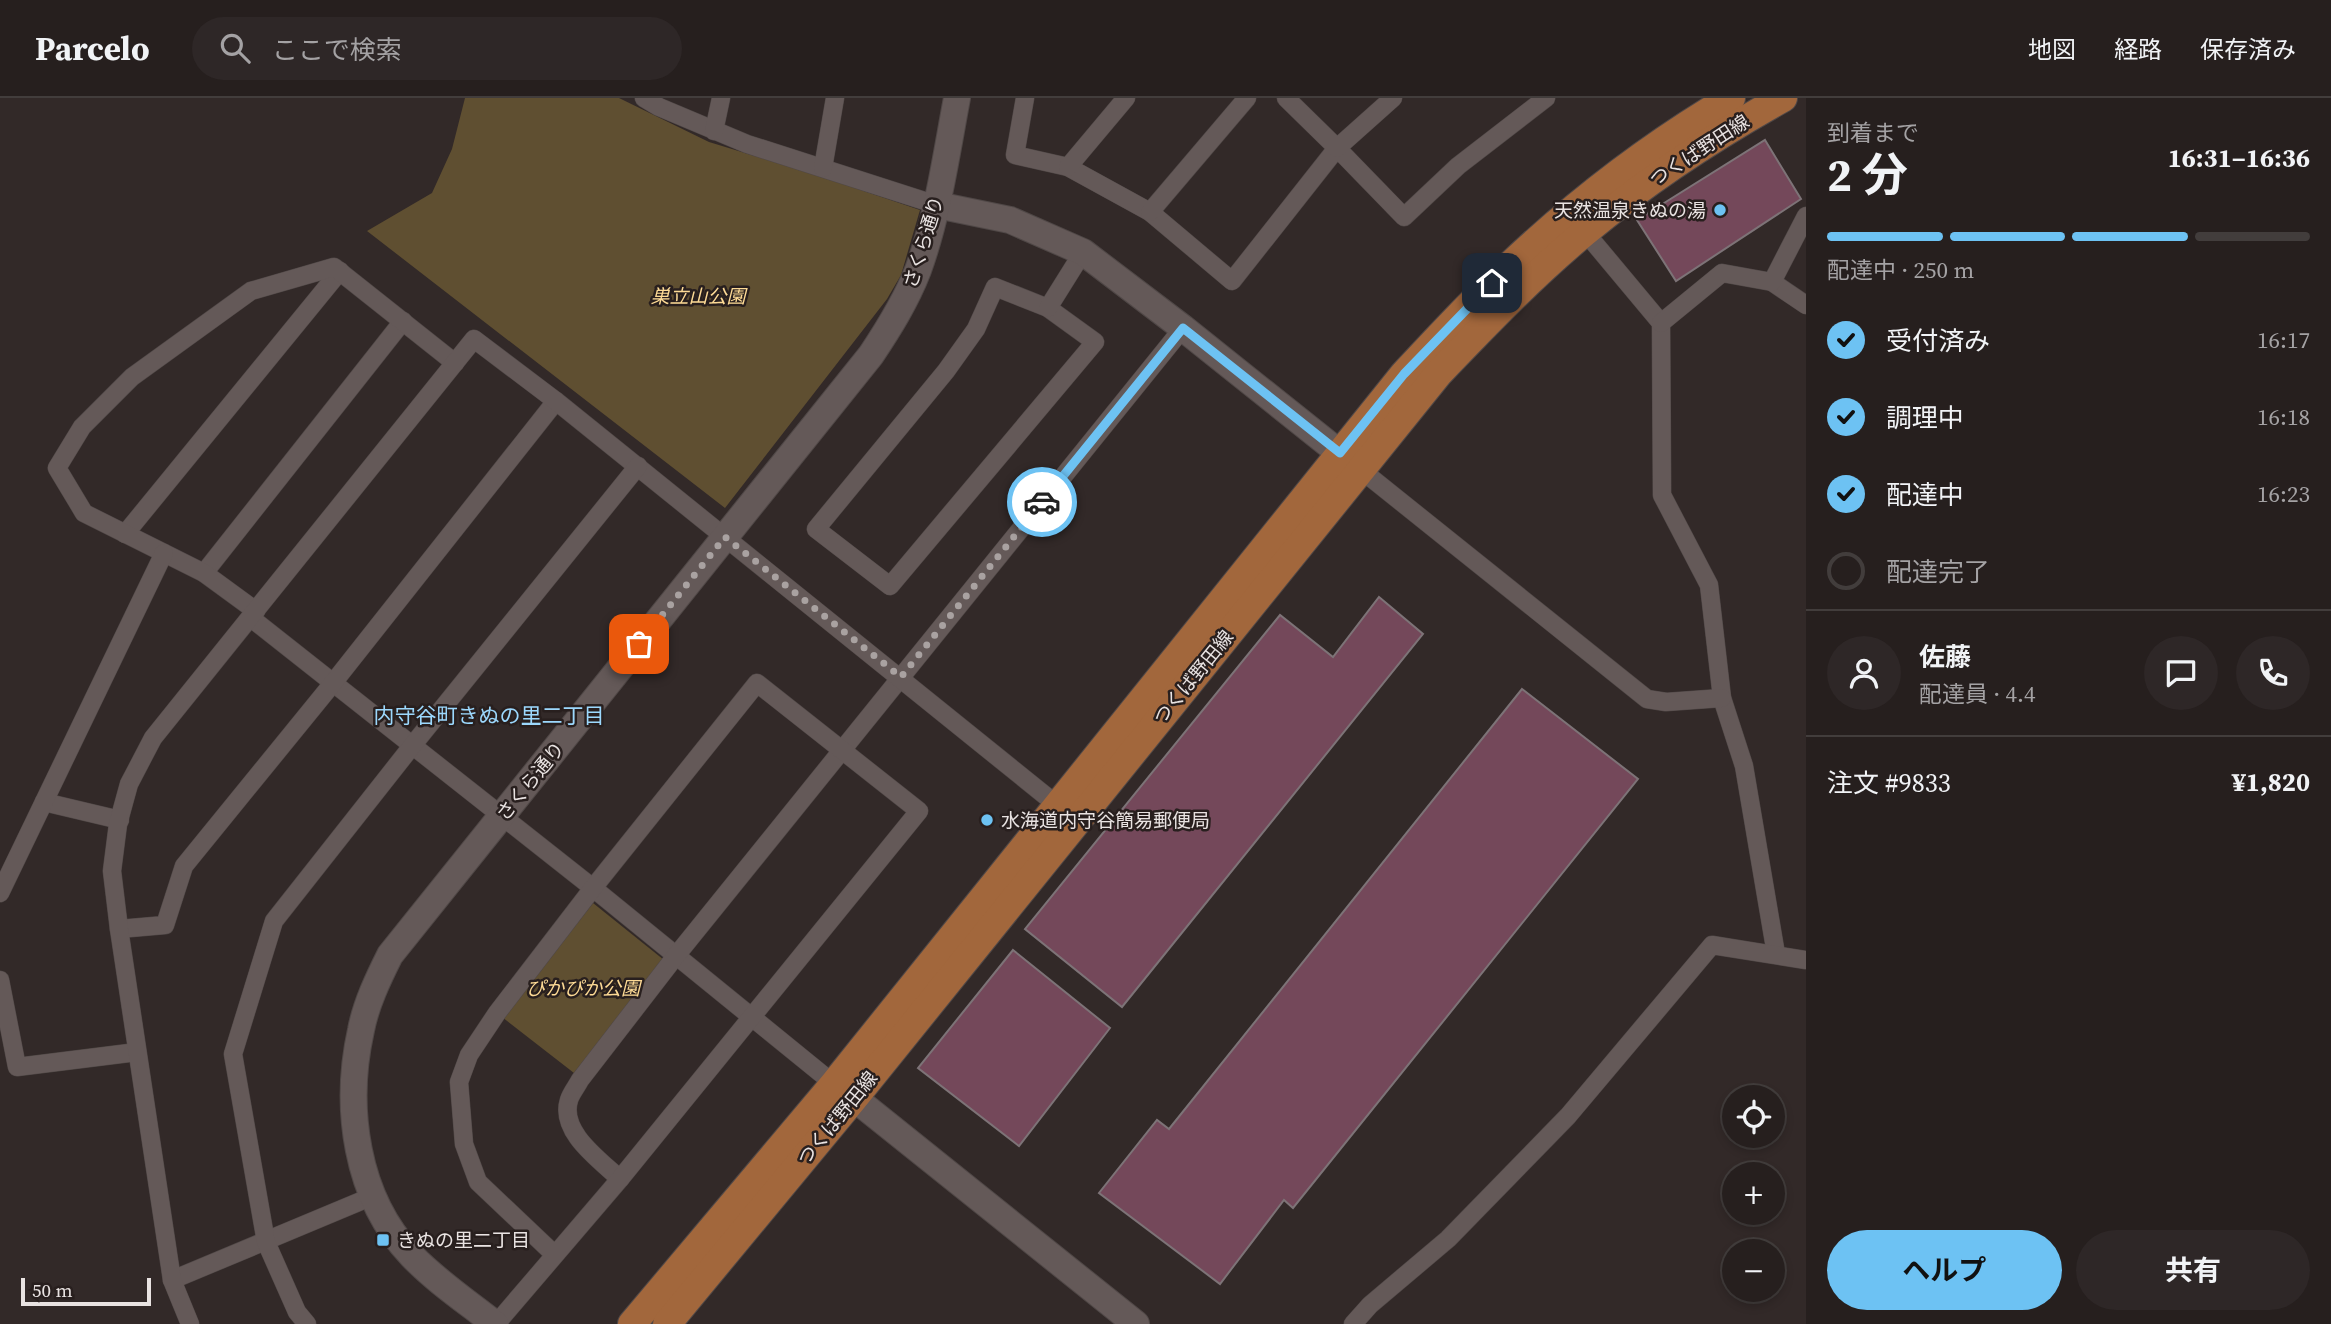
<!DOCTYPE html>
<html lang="ja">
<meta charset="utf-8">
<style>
:root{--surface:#261f1e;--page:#2e2727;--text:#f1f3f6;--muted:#a4a2a4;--line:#423d3c;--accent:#6dc2f3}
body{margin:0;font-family:"Source Serif 4","Noto Sans JP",serif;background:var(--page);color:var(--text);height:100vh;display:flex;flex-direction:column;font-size:26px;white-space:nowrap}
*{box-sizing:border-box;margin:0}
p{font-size:23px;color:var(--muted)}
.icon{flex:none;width:38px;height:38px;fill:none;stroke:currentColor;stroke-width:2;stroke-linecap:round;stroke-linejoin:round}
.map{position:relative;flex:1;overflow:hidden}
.sheet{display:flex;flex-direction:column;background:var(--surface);width:525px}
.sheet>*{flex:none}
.fabs{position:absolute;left:1722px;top:987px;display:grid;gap:14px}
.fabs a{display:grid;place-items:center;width:63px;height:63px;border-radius:50%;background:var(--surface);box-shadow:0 4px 10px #0003,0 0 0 2px var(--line);font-size:35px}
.scale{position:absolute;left:21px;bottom:18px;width:130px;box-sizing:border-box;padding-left:7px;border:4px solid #e9e3e2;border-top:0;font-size:19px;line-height:24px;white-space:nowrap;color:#e9e3e2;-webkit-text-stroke:5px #281f1e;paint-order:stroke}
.pin{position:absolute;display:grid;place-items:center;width:60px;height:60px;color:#fff;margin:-30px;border-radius:14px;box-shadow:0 4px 10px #0006}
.courier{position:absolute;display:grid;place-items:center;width:70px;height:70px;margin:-35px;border:5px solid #6dc2f3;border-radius:50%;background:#fff;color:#222;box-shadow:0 2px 9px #0007}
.summary em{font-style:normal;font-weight:700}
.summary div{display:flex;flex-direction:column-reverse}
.summary{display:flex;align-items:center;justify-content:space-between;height:119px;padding:0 21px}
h1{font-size:46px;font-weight:700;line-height:52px}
.bar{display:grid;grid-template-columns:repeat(4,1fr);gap:10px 7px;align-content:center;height:84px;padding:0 21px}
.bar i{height:9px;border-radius:5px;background:var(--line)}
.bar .current{background:var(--accent)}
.bar p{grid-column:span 4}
.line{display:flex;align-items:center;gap:18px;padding:0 21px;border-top:2px solid var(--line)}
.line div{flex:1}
.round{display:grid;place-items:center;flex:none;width:74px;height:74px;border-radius:37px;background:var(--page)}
ol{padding:0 21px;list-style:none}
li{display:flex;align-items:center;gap:21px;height:77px}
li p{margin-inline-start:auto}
li .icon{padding:7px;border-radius:50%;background:var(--accent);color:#111;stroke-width:4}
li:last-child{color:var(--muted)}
li i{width:38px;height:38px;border:4px solid var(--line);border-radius:50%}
.button{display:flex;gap:14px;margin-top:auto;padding:14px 21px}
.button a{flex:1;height:80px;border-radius:42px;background:var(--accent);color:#111;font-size:28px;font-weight:700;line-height:80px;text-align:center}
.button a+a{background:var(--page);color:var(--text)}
header{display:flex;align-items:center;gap:42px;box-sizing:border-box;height:98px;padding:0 35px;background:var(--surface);border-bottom:2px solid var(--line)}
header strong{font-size:33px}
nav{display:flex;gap:38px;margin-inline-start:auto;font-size:24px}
.search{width:490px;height:63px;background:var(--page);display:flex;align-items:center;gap:18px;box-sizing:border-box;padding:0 24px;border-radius:38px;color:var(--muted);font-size:26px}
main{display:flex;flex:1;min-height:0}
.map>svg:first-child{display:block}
.green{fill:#5f4f31}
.building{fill:#74485a;stroke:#7d7377;stroke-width:2}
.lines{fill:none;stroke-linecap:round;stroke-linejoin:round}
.street-casing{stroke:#504847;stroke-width:19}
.secondary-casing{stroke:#504847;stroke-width:28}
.primary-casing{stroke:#504847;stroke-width:30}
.street{stroke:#645958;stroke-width:18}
.secondary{stroke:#645958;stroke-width:26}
.primary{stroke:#a2673c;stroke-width:28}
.done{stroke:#a9a2a1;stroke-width:7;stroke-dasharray:0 12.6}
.route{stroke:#6dc2f3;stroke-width:9}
.poi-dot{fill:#6dc2f3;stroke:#281f1e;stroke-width:2.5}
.labels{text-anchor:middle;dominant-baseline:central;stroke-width:5;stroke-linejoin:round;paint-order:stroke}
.street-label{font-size:19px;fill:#e9e3e2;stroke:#281f1e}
.poi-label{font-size:19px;fill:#e9e3e2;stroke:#281f1e;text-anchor:start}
.park-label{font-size:19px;font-style:italic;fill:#fdda95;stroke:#281f1e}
.neighbourhood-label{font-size:21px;fill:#9cd8fd;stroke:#281f1e}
</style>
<header>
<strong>Parcelo</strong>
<div class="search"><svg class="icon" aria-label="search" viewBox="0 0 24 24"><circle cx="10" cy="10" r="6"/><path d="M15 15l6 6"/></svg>ここで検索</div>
<nav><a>地図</a><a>経路</a><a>保存済み</a></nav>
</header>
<main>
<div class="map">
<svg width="1806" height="1226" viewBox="0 0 1806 1226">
<rect width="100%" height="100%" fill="#322928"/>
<g class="green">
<polygon points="465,0 619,0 709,44 811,75 920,112 901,177 887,201 725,410 367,133 432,95 452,51"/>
<polygon points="593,805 664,862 574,975 502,919"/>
</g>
<g class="building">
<polygon points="1765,42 1801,101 1676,183 1637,122"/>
<polygon points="1379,499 1423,536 1122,909 1025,831 1280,517 1333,559"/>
<polygon points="1522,591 1638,681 1293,1110 1284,1102 1220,1186 1099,1095 1157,1022 1169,1031"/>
<polygon points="1013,852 1110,930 1019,1048 918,970"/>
</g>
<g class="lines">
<g class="street-casing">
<g id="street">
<polyline points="644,0 659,9 747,46 937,107"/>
<polyline points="1025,0 1015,57 1068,69 1150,114 1232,183 1337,50 1404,119 1458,68 1546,0"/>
<polyline points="1286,0 1337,50 1393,0"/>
<polyline points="714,33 721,0"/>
<polyline points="1068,69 1126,0"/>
<polyline points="823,70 835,0"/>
<polyline points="1150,114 1247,0"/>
<polyline points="1585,134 1661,225 1662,397 1709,487 1722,600 1744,668 1776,856"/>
<polyline points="1772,184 1806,207"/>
<polygon points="995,189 1048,210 1095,244 890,488 816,431 946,273 976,231"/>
<polyline points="1048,210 1083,154"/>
<polyline points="1661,225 1722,175 1772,184 1806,118"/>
<polyline points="1360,371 1647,601 1666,604 1722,600"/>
<polyline points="125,436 340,173"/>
<polyline points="204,475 403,223"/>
<polyline points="256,513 204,475 84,415 57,370 82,329 132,279 251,193 334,169 455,265"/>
<polyline points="251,520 593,790 834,986"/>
<polyline points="44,704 120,722"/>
<polyline points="0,795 164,455"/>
<polyline points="119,831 165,827 184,768 333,585 556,303"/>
<polyline points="0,882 17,969 137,954"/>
<path d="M620,1081C600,1062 559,1034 569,1002C571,995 577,988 580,982L675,859L1183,230"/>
<polyline points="172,1182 373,1098"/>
<polyline points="190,1226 172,1182 119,831 112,773 118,726 129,686 153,640 474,241 556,303 1057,707"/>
<polyline points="307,1226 297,1214 266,1144 233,956 274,823 412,648 638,368"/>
<polyline points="496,1226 620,1081 919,713 757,585 593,790 497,915 469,957 459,984 464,1046 478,1084 555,1157"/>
<polyline points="1353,1226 1370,1207 1448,1141 1568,1018 1712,847 1806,862"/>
</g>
</g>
<g class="secondary-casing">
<g id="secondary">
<polyline points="937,107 1010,122 1083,154 1183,230 1357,369"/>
<polyline points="854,1000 1136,1226"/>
<path d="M495,1226C467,1204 436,1183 412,1158C355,1099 344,1008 361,932C366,906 378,881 390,857L871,257C889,230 906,203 918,172C938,117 946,58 957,0"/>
</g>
</g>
<g class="primary-casing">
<g id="primary">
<path d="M632,1226L834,986L1404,276C1437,241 1470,205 1505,172C1573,107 1651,47 1731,0"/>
<path d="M667,1226L854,1000L1439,275C1486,226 1533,177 1585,134C1646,83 1713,39 1783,0"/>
</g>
</g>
<use href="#street" class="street"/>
<use href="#secondary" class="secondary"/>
<use href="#primary" class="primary"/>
</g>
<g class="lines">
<polyline class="done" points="639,546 725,439 901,579 1042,404"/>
<polyline class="route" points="1042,404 1183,230 1340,355 1404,276 1492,185"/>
</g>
<g class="poi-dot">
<circle cx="1720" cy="112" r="7"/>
<circle cx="987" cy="722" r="7"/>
<rect x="376" y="1135" width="14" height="14" rx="3.5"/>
</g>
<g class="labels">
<g class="street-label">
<text transform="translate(1699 52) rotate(-33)">つくば野田線</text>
<text transform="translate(923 144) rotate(-73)">さくら通り</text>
<text transform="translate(1193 579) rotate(-51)">つくば野田線</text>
<text transform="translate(530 683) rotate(-51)">さくら通り</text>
<text transform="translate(837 1020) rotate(-51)">つくば野田線</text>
</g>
<g class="poi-label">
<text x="1706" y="112" text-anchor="end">天然温泉きぬの湯</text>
<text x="1001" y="722">水海道内守谷簡易郵便局</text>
<text x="397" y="1142">きぬの里二丁目</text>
</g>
<g class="park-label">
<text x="698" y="198">巣立山公園</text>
<text x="583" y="890">ぴかぴか公園</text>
</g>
<g class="neighbourhood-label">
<text x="489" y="617">内守谷町きぬの里二丁目</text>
</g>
</g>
</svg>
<div class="fabs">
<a><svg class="icon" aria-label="locate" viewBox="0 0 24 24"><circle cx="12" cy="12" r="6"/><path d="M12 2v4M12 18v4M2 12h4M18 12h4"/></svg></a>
<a>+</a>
<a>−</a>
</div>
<div class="scale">50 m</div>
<div class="pin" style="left:639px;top:546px;background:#ea580c"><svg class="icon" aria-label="bag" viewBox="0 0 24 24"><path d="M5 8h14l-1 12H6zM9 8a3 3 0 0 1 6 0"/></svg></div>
<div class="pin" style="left:1492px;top:185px;background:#1f2937"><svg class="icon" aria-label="home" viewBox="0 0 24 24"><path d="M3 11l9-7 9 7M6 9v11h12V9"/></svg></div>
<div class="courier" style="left:1042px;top:404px"><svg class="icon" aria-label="car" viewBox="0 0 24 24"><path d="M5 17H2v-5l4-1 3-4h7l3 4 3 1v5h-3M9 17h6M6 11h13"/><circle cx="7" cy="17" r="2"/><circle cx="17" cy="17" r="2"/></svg></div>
</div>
<section class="sheet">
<div class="summary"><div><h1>2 分</h1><p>到着まで</p></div><em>16:31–16:36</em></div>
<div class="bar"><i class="current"></i><i class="current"></i><i class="current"></i><i></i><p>配達中 · 250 m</p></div>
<ol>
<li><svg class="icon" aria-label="check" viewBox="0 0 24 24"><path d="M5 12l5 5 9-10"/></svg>受付済み<p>16:17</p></li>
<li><svg class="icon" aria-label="check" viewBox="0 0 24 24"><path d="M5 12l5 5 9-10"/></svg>調理中<p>16:18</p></li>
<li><svg class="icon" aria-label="check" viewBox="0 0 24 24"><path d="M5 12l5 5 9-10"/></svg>配達中<p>16:23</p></li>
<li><i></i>配達完了</li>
</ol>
<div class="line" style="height:126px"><a class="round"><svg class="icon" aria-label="person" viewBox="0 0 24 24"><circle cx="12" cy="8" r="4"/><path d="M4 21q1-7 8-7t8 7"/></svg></a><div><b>佐藤</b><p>配達員 · 4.4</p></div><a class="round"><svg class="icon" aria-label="chat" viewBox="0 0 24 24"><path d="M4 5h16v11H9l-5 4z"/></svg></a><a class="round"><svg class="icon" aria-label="phone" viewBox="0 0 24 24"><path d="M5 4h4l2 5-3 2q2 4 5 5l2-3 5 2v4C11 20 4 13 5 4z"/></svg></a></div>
<div class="line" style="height:91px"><div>注文 #9833</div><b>¥1,820</b></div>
<div class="button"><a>ヘルプ</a><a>共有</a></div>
</section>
</main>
